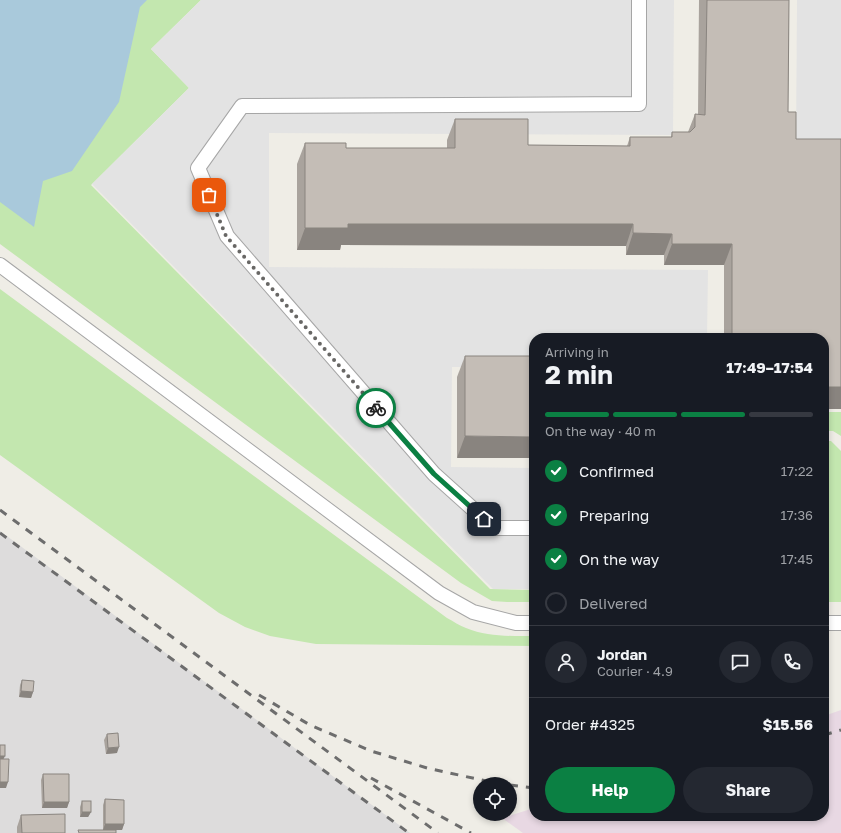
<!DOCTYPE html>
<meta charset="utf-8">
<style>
:root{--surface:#171b24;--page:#242831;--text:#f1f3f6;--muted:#9ea1a6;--line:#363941;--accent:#0b8043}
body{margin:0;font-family:"Golos Text",sans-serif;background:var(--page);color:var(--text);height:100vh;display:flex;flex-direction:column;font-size:15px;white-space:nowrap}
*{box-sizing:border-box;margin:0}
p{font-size:13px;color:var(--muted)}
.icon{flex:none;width:22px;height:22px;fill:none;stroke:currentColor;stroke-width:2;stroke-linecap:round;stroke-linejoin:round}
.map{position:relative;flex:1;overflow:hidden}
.panel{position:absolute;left:529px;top:333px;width:300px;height:488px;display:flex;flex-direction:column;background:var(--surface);border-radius:16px;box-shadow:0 2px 6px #0003}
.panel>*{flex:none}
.tools{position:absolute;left:473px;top:777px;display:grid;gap:8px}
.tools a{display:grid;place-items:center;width:44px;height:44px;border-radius:50%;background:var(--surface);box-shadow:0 2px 6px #0003;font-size:20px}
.pin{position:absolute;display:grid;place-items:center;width:34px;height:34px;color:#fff;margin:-17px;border-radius:8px;box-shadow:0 2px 6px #0006}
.courier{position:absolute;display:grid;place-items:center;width:40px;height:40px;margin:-20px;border:3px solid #0b8043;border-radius:50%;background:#fff;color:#222;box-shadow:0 1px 5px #0007}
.summary em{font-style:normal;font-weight:700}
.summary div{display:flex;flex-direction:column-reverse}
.summary{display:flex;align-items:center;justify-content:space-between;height:68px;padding:0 16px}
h1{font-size:26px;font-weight:700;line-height:30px}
.bar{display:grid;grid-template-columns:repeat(4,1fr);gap:6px 4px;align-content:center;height:48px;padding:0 16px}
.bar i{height:5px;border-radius:3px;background:var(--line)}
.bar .active{background:var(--accent)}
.bar p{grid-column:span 4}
.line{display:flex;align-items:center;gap:10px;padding:0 16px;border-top:1px solid var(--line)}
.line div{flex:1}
.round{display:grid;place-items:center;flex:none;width:42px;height:42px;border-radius:21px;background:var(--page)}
ol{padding:0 16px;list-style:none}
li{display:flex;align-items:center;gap:12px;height:44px}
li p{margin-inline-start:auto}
li .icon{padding:4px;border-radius:50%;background:var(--accent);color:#fff;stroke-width:4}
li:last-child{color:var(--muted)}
li i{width:22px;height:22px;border:2px solid var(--line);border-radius:50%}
.primary-button{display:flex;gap:8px;margin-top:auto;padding:8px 16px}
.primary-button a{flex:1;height:46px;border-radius:24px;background:var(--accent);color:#fff;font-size:16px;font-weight:700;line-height:46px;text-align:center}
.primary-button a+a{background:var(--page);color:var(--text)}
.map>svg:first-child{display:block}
.residential{fill:#dddcdc}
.industrial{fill:#e8d8e3}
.grass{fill:#c3e7af}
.parking{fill:#e3e3e3}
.water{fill:#a9c9db}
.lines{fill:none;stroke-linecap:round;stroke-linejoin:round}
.lane-casing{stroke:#a6a6a6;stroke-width:16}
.lane{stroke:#fff;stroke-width:14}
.rail{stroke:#6d6d6d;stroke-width:3;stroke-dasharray:8 8;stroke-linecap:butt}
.wall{fill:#a9a39d}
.shaded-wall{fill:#89847f}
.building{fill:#c4bdb6;stroke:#89847f}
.done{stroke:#686765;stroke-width:4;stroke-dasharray:0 7.2}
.route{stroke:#0b8043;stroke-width:5}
</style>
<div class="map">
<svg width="841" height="833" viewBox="0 0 841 833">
<rect width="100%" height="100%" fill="#efede6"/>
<polygon class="residential" points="0,531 410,833 0,833"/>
<polygon class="industrial" points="841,710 841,833 523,833 502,818 534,808 534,816 824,816 824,716"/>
<g class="grass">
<polygon points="0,0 201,0 151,49 189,88 91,185 490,589 534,590 534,602 507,602 492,601 461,583 0,244"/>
<path d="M0,289L447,618C453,621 460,626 466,628C488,637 511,636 534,636V646L316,644L270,636L245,627L219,613L0,455Z"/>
<polygon points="824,412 841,412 841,436 833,431 824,431"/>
<polygon points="824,441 831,441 841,451 841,602 824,602"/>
</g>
<g class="parking">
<polygon points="201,0 674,0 673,135 269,133 269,267 708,270 707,338 534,338 534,367 452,367 451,467 534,468 534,589 493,589 92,184 189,88 151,49"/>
<polygon points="797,0 841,0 841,145 796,145"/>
</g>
<polygon class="water" points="0,0 147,0 140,7 119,102 72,171 43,181 34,227 0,202"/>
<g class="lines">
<g class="lane-casing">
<g id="lane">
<polyline points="0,265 439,593 473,612 516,623 534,623"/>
<polyline points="534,528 494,528 434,474 227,236 198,168 242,106 639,104 639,0"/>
<polyline points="824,623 841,623"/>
</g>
</g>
<use href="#lane" class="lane"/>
<g class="rail">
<polyline points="0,510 438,833"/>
<polyline points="0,533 409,833"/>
<polyline points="259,695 310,725 371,751 427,768 486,781 506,784"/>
<polyline points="824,735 841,730"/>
<polyline points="371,778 471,833"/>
<polyline points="510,785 534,788"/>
</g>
</g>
<g class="wall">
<polygon points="699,0 789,0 788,112 796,139 824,338 724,338 724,265 664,265 664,255 626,255 626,246 341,245 340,250 297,250 297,164 305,143 346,148 447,148 447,140 455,119 528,145 627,146 630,137 671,137 672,132 688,132 695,114 698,115"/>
<polygon points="465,356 534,356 457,458 457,377"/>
<polygon points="22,680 33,692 31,698 19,697 20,685"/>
<polygon points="107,734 117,753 106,754 104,740"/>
<polygon points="43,774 69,802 67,808 42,808 41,780"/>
<polygon points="105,799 124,824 122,830 103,830 103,805"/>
<polygon points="82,801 91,812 88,817 80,817 80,807"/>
<polygon points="21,815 65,833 17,833 17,827"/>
</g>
<g class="shaded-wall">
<polygon points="348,224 633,224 626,246 341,245 340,250 297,250 305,228"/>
<polygon points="633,233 672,234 664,255 626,255"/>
<polygon points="672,244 732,244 724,265 664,265"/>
<rect x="824" y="387" width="17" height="22"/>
<polygon points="465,436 534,437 534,458 457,458"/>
<polygon points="21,691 33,692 31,698 19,697"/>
<polygon points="119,747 117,753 106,754 108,748"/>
<polygon points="0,756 5,756 2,762 0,762"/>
<polygon points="0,782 8,782 6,788 0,788"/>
<polygon points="44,802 69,802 67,808 42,808"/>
<polygon points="82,812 91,812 88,817 80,817"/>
<polygon points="105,824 124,824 122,830 103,830"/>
</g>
<g class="building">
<polygon points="707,0 789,0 788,112 796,112 796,139 841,139 841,387 824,387 824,338 732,338 732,244 672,244 672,234 633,233 633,224 348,224 348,228 305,228 305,143 346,143 346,148 455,148 455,119 528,119 528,145 630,146 630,137 672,137 672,132 690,132 695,127 695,114 705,115"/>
<polygon points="465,356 534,356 534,437 465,436"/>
<polygon points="22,680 34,681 33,692 21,691"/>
<polygon points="118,733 119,747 108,748 107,734"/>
<rect x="0" y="745" width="5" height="11"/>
<polygon points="0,759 9,759 8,782 0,782"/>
<polygon points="43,774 69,774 69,802 44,802"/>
<polygon points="105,799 124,800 124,824 105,824"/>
<rect x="82" y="801" width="9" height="11"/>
<polygon points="65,814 65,833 22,833 21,815"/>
<polygon points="78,830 116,830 116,833 79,833"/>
</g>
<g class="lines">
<polyline class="done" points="209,195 226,236 376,408"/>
<polyline class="route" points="376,408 434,474 484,519"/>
</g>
</svg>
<div class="tools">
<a><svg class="icon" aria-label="locate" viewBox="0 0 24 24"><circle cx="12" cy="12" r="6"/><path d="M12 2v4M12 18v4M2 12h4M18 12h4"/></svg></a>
</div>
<div class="pin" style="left:209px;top:195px;background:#ea580c"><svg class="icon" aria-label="bag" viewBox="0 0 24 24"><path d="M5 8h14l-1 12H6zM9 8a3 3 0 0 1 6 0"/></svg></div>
<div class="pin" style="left:484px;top:519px;background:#1f2937"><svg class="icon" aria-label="home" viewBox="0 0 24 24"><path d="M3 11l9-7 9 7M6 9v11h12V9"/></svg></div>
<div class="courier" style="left:376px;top:408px"><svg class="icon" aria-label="bike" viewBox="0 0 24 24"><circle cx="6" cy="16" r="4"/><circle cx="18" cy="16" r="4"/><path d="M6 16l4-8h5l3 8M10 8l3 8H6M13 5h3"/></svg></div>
<section class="panel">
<div class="summary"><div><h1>2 min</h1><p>Arriving in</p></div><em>17:49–17:54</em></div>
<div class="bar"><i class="active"></i><i class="active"></i><i class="active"></i><i></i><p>On the way · 40 m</p></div>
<ol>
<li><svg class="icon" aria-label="check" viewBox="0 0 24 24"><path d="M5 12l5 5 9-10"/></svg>Confirmed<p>17:22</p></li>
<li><svg class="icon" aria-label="check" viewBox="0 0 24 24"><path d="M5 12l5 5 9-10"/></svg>Preparing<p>17:36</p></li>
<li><svg class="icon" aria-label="check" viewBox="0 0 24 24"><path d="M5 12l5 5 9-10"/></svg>On the way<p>17:45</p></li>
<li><i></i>Delivered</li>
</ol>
<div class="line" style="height:72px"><a class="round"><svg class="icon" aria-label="person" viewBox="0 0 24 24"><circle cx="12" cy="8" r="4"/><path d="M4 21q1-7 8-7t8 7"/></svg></a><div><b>Jordan</b><p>Courier · 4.9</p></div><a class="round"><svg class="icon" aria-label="chat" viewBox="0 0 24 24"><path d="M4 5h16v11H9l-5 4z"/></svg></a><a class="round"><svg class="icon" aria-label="phone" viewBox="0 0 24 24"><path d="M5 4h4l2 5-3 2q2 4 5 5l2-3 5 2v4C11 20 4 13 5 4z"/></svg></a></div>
<div class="line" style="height:52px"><div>Order #4325</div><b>$15.56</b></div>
<div class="primary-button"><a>Help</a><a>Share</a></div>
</section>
</div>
